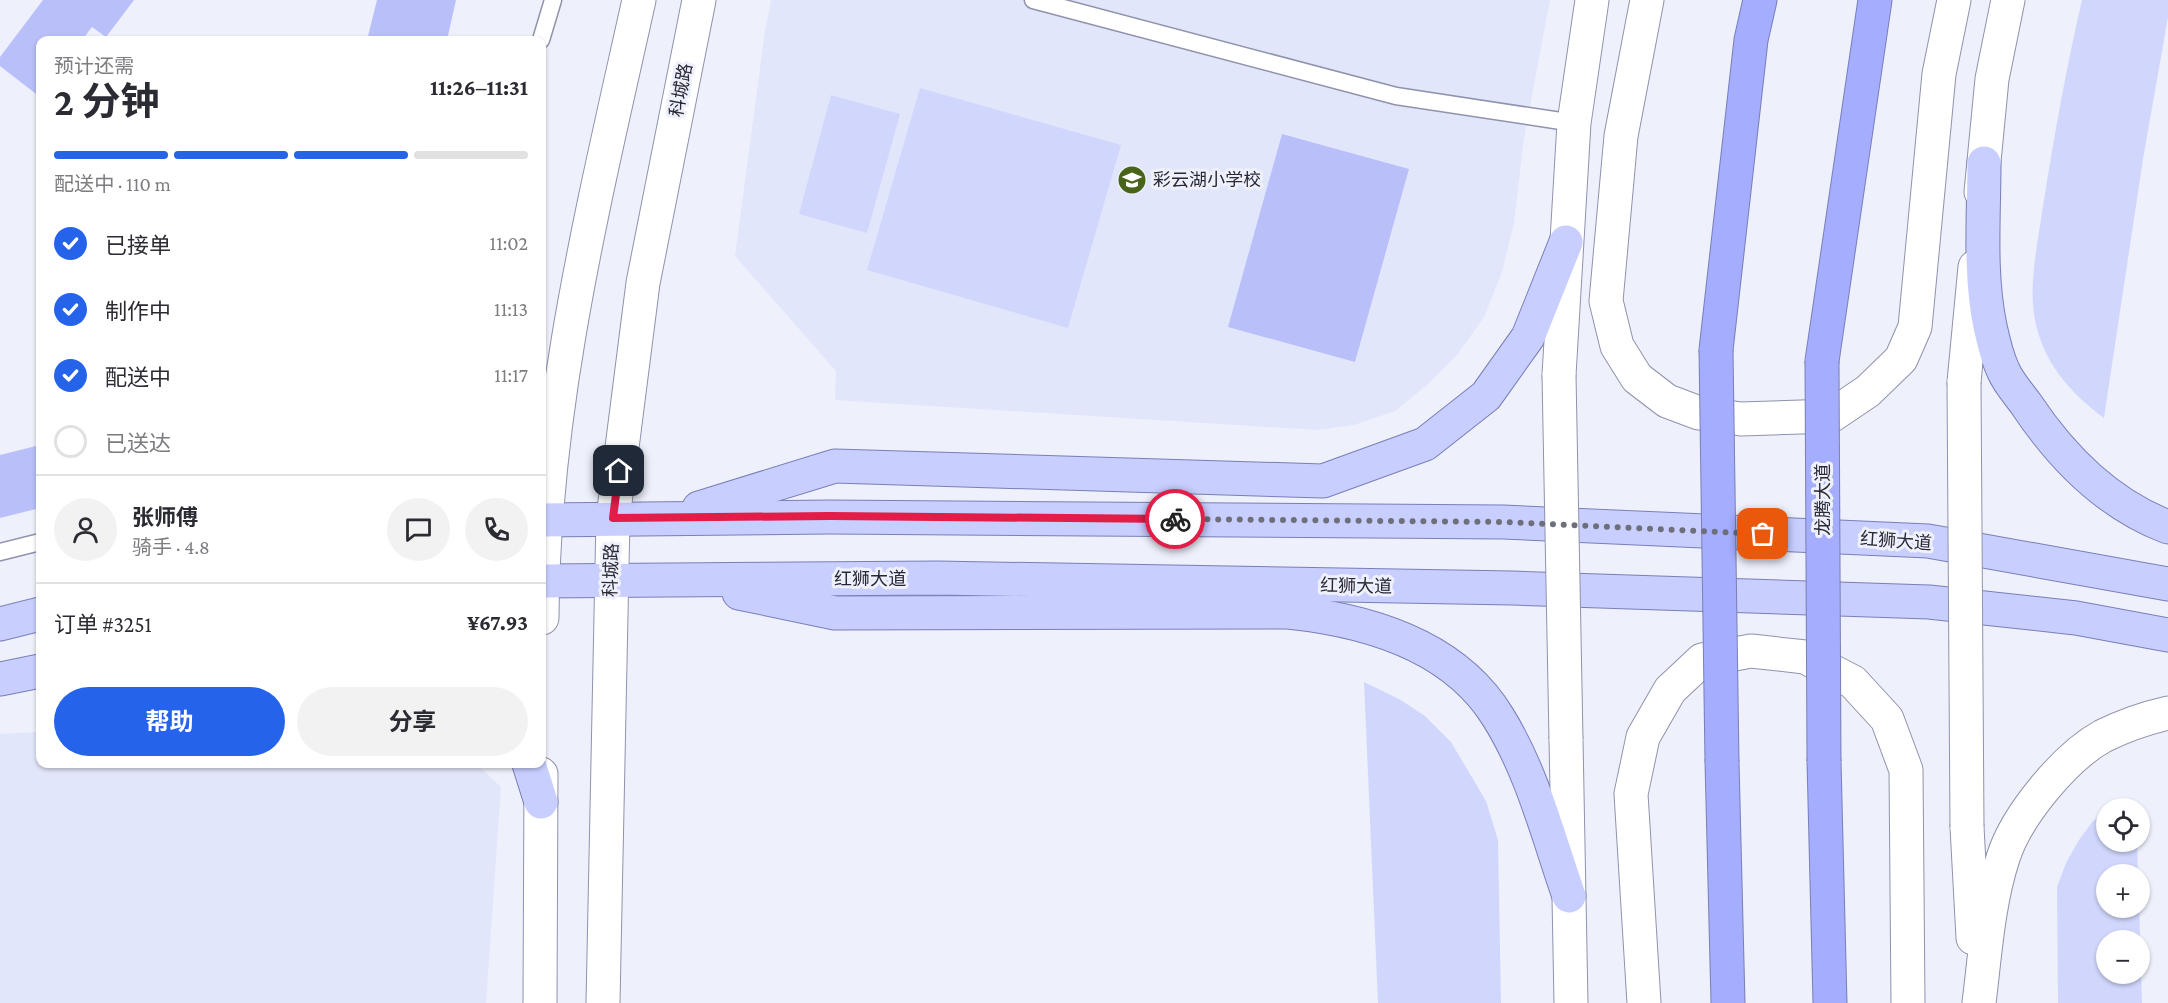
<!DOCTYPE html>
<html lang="zh">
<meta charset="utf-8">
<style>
:root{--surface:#fff;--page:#f2f2f3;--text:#2b2b33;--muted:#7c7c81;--line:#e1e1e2;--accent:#2563eb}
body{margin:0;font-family:"Crimson Pro","Noto Sans SC",serif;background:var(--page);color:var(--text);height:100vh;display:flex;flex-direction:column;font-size:22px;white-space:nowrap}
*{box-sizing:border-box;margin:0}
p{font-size:20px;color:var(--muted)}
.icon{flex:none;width:33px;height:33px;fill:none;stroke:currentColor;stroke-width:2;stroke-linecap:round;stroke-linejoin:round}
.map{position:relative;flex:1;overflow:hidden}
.sheet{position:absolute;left:36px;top:36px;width:510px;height:732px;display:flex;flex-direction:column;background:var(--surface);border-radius:12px;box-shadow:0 2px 4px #0004}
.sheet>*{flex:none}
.controls{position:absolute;left:2096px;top:798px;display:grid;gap:12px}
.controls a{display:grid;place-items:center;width:54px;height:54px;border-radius:50%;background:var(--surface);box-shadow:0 2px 4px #0004;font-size:30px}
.pin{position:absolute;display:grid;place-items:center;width:51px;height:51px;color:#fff;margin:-26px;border-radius:12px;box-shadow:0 3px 9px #0006}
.courier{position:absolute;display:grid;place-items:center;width:60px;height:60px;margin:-30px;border:4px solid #e11d48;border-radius:50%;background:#fff;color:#222;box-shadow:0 2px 8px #0007}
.head em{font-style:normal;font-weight:700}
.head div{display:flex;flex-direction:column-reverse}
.head{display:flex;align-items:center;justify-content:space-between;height:102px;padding:0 18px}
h1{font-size:39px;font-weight:700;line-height:45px}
.bar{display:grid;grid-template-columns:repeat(4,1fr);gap:9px 6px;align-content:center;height:72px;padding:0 18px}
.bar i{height:8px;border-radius:4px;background:var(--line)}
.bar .selected{background:var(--accent)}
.bar p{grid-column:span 4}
.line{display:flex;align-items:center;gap:15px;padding:0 18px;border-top:2px solid var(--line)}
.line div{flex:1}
.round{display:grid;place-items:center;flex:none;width:63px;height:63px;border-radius:32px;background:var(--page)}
ol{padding:0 18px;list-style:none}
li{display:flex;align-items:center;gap:18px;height:66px}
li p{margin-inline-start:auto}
li .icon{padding:6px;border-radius:50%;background:var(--accent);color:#fff;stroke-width:4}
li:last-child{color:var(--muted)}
li i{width:33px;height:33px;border:3px solid var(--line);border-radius:50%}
.action{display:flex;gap:12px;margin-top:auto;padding:12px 18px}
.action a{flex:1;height:69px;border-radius:36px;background:var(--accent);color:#fff;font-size:24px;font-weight:700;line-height:69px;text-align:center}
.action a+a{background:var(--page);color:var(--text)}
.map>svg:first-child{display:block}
.built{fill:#e2e6fb}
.green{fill:#d1d7fc;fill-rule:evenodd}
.building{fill:#b9c0f9}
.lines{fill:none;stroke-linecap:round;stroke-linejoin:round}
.lane-casing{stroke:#8f93ac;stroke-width:19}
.secondary-casing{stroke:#8f93ac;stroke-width:35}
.primary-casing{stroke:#797fb7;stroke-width:35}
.highway-casing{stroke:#797fb7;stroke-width:35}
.lane{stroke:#fff;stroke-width:16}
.secondary{stroke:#fff;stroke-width:33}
.primary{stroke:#c8cefe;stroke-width:33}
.highway{stroke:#a4adfe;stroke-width:33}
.secondary-bridge-casing{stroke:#8f93ac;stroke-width:35;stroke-linecap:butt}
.highway-bridge-casing{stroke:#797fb7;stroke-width:35;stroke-linecap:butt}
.secondary-bridge{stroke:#fff;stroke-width:33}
.highway-bridge{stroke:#a4adfe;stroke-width:33}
.done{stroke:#6d6f7a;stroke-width:6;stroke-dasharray:0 10.8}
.route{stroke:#e11d48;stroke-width:8}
.labels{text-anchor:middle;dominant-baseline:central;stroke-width:6;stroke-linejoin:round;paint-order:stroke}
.street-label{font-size:18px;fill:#282934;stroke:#eef0fb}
.poi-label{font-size:18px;fill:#282934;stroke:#eef0fb;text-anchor:start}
</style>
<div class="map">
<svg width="2168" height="1003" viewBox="0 0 2168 1003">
<rect width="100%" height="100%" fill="#eef0fb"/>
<g class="built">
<polygon points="771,0 1550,0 1524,138 1514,223 1502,272 1484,317 1457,355 1428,384 1395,411 1354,425 1317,430 835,400 836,371 735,256 765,31"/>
<polygon points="40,732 40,764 476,764 501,787 486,1003 0,1003 0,734"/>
</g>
<g class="green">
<path d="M2082,0H2168V17L2143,159L2104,418C2070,393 2043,362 2035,320C2028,284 2038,242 2043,206C2054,137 2066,69 2082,0Z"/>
<polygon points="920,88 1121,145 1068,328 867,270"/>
<polygon points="831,95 900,114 867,233 799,214"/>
<polygon points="1364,682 1399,699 1425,716 1451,742 1486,801 1498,840 1501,1003 1378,1003"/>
<path d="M2106,812V842H2137L2138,874H2106V908H2139V902L2142,1003H2058L2057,887L2066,863L2079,840L2093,821ZM2139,940V974H2106V940Z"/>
</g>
<g class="building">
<polygon points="43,0 134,0 106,37 92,27 82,40 40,40 40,97 0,66 0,57"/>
<polygon points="377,0 456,0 447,40 367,40"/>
<polygon points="1282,134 1409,169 1355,362 1228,327"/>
<polygon points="40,445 40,508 0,518 0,455"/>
</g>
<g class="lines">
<g class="lane-casing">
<g id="lane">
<polyline points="1033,0 1396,96 1574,123"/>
<polyline points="541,40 553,0"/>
<polyline points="0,552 40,542"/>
</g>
</g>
<g class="secondary-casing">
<g id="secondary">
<polyline points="1647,0 1621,136 1606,301 1617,346 1637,378 1667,401 1699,413 1741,419 1831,416 1868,391 1901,359 1915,327 1939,74 1954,0"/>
<polyline points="1981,192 1992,79 2008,0"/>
<polyline points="1559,375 1574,123 1592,0"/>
<polyline points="1964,382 1975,267"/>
<path d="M542,618C543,408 594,203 639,0"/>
<polyline points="1566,739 1571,1003"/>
<polyline points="1967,827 1973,938"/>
<polyline points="540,1003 541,774"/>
<polyline points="603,1003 613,518 643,283 699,0"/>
<polyline points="1644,1003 1631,794 1643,737 1670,690 1702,660 1751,651 1805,657 1853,682 1887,719 1906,770 1908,1003"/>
<path d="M1979,1003C1985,955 1988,904 2003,858C2016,816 2065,757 2103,736C2123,726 2146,718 2168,713"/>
</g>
</g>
<g class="primary-casing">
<g id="primary">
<path d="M1984,163C1984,217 1979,273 1990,326C1993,340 1997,357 2003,370C2008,382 2018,393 2026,404C2062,458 2107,504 2168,527"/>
<polyline points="699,508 835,466 1323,481 1425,444 1486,396 1528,337 1566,242"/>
<polyline points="542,520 830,517 1503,522 1928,541 2168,584"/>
<polyline points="542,581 938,578 1512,588 1929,602 2076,618 2168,635"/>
<path d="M739,593L835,613L1288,612C1366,620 1454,645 1498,717C1532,771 1548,836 1569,896"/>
<polyline points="0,624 40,614"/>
<polyline points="0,679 40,671"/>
<polyline points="529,764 541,802"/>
</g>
</g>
<g class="highway-casing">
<g id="highway">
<polyline points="1716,350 1751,40 1760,0"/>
<polyline points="1822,361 1875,0"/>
<polyline points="1824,761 1830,1003"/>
<polyline points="1722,762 1728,1003"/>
</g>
</g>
<use href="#lane" class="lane"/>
<use href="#secondary" class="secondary"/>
<use href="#primary" class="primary"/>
<use href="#highway" class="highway"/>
<g class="secondary-bridge-casing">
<g id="secondary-bridge">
<polyline points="1559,375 1566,739"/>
<polyline points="1964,382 1967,827"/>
</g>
</g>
<g class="highway-bridge-casing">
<g id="highway-bridge">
<polyline points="1716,350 1722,762"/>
<polyline points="1822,361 1824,761"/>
</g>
</g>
<use href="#secondary-bridge" class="secondary-bridge"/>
<use href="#highway-bridge" class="highway-bridge"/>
</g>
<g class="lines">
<polyline class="done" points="1175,519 1503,522 1763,534"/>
<polyline class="route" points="619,471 613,518 830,516 1175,519"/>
</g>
<defs>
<g id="school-disc" transform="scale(1.5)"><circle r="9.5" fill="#476418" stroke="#eef0fb"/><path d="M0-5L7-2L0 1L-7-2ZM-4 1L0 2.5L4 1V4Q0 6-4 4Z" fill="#fff"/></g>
</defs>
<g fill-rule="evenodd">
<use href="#school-disc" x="1132" y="180"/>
</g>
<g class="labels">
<g class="street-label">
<text transform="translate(681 90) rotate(-79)">科城路</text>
<text transform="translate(1823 500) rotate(-90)">龙腾大道</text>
<text transform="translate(1896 541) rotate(4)">红狮大道</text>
<text transform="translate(611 570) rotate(-88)">科城路</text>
<text x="870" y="579">红狮大道</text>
<text transform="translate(1356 586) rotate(1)">红狮大道</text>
</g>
<g class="poi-label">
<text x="1153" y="180">彩云湖小学校</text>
</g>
</g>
</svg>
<div class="controls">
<a><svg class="icon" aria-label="locate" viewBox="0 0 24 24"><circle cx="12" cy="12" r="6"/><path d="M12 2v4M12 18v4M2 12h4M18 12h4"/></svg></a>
<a>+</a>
<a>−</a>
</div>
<div class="pin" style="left:1763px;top:534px;background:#ea580c"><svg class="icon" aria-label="bag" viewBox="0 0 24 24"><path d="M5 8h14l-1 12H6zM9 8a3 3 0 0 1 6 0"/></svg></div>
<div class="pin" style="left:619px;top:471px;background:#1f2937"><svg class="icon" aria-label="home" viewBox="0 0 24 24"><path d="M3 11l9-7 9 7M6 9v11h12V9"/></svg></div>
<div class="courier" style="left:1175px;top:519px"><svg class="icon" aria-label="bike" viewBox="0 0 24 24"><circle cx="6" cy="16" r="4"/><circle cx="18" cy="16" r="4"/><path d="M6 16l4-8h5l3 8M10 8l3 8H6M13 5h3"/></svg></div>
<section class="sheet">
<div class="head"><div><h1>2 分钟</h1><p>预计还需</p></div><em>11:26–11:31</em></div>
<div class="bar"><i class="selected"></i><i class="selected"></i><i class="selected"></i><i></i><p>配送中 · 110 m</p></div>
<ol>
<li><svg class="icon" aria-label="check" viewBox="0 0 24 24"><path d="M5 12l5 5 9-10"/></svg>已接单<p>11:02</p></li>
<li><svg class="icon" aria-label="check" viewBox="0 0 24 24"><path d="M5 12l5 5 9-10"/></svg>制作中<p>11:13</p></li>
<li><svg class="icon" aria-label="check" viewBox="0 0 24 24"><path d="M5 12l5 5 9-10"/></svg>配送中<p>11:17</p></li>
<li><i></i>已送达</li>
</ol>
<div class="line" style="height:108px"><a class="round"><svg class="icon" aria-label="person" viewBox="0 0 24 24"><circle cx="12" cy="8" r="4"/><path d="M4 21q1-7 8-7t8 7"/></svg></a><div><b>张师傅</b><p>骑手 · 4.8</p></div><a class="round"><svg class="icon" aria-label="chat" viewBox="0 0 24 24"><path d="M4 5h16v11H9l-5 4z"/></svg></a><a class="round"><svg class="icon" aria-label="phone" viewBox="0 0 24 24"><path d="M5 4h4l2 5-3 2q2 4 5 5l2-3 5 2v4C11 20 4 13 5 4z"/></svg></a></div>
<div class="line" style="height:78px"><div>订单 #3251</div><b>¥67.93</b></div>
<div class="action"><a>帮助</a><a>分享</a></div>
</section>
</div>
